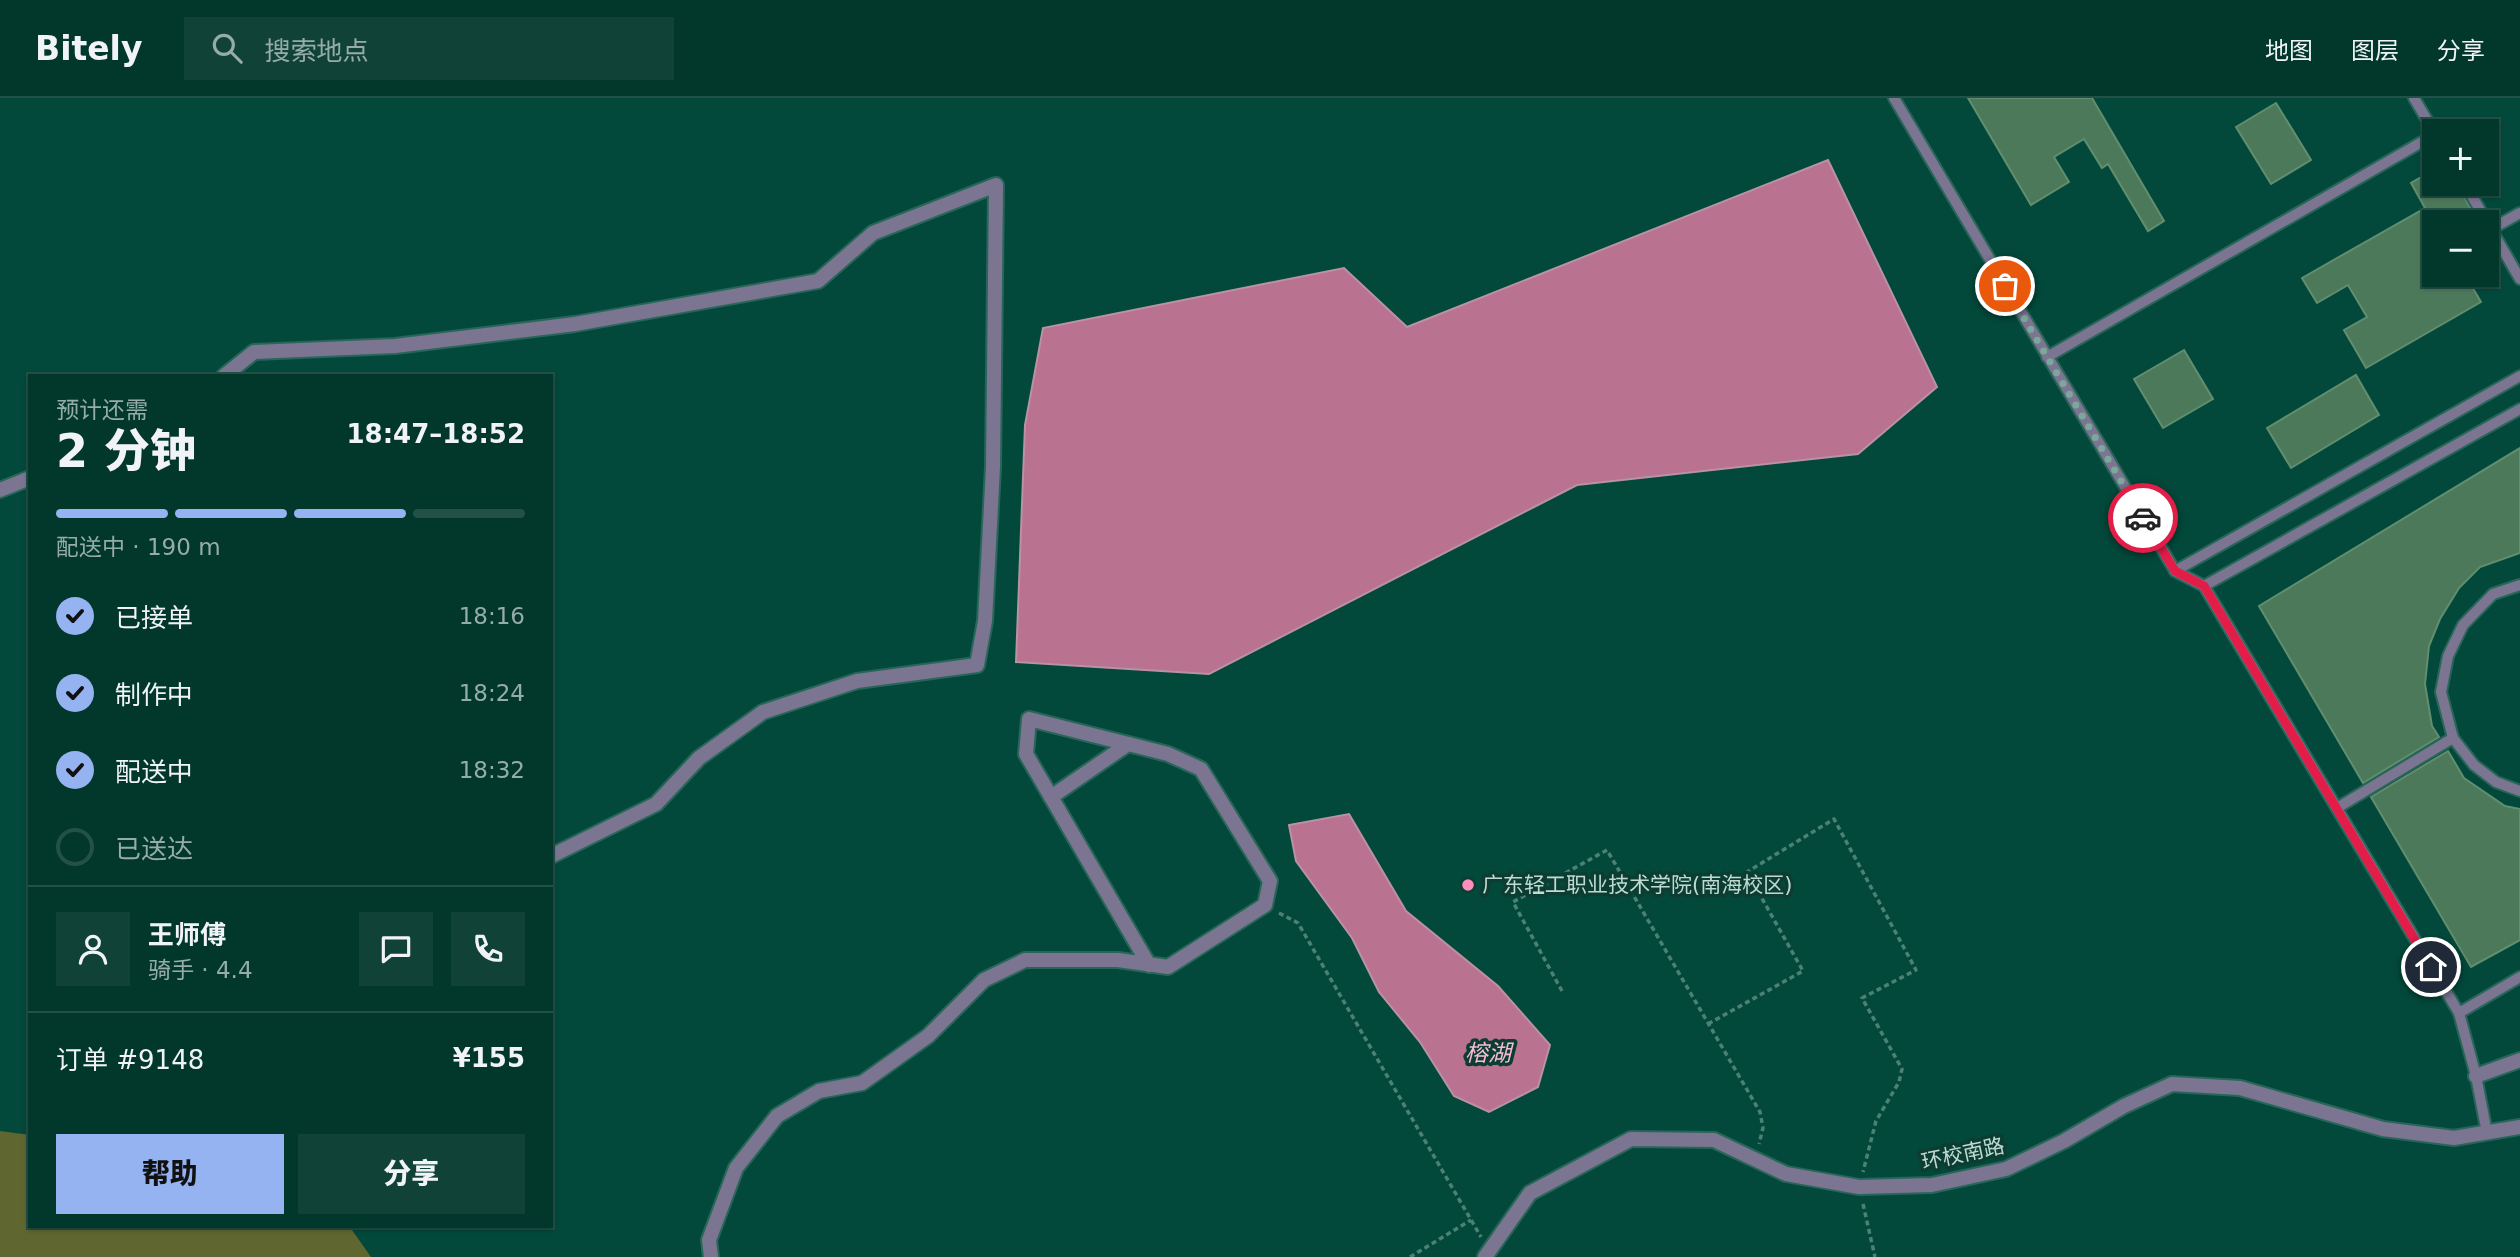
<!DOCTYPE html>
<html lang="zh">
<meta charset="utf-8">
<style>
:root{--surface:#02372c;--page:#104238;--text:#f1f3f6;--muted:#96aca9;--line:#235148;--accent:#95b2f1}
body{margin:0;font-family:"DejaVu Sans","Noto Sans SC",sans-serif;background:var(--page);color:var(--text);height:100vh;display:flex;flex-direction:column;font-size:26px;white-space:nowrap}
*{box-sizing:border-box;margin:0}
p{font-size:23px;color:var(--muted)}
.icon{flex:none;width:38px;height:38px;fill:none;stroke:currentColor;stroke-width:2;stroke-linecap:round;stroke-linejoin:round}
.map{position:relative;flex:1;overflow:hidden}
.drawer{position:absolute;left:28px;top:276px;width:525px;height:854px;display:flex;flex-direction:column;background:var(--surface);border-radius:0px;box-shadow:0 2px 5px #0004,0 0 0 2px var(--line)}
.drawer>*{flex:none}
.controls{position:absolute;left:2422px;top:21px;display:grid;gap:14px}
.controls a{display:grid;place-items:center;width:77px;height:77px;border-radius:0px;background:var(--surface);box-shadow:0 2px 5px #0004,0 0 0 2px var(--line);font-size:35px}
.pin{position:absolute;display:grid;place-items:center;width:60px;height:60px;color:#fff;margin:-30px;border:4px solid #fff;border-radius:50%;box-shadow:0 2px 7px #0007}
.courier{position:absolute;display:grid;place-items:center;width:70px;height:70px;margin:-35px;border:5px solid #e11d48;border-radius:50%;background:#fff;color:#222;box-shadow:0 2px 9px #0007}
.summary em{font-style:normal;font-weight:800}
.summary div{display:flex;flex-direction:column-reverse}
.summary{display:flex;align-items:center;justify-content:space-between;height:119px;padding:0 28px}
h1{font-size:46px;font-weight:800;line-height:52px}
.bar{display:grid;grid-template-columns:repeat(4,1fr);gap:10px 7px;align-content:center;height:84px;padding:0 28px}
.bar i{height:9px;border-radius:5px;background:var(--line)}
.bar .on{background:var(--accent)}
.bar p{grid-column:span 4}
.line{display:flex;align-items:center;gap:18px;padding:0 28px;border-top:2px solid var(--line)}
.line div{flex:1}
.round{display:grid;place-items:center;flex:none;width:74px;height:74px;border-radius:0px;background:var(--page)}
ol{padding:0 28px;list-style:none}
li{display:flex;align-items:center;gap:21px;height:77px}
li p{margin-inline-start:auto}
li .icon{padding:7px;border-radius:50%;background:var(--accent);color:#111;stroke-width:4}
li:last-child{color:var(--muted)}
li i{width:38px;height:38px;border:4px solid var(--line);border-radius:50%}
.action{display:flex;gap:14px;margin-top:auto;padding:14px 28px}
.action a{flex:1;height:80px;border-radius:0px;background:var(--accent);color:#111;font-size:28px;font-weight:800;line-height:80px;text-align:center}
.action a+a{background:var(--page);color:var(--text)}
header{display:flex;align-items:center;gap:42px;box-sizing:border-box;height:98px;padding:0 35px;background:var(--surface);border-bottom:2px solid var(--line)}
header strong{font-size:33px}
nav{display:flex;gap:38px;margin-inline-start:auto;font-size:24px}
.search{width:490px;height:63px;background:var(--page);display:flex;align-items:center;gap:18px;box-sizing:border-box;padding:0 24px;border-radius:0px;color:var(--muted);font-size:26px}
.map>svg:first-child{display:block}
.green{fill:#606630}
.water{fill:#b97290;stroke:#ba92a4;stroke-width:2}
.building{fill:#4d795b;stroke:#618e6f;stroke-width:2}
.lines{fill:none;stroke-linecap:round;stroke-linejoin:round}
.service-casing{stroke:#286659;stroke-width:14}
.minor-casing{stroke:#286659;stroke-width:18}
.path{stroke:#4b8275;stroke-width:3.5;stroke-dasharray:5 3.5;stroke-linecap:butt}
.service{stroke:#7b7592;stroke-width:10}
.minor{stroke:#7b7592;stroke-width:14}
.done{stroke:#7ca89c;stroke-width:7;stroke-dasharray:0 12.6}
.route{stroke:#e11d48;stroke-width:9}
.poi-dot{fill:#fd8ebe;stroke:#0d3d32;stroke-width:2.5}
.labels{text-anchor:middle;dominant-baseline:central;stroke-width:7;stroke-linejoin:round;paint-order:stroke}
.poi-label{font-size:21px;fill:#bddbd1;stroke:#0d3d32;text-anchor:start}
.street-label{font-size:21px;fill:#bddbd1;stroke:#0d3d32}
.water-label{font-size:23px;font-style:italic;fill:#f9bcd4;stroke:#0d3d32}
</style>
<header>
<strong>Bitely</strong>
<div class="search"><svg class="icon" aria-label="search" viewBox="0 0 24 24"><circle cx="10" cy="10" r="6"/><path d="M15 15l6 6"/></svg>搜索地点</div>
<nav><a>地图</a><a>图层</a><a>分享</a></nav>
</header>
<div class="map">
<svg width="2520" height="1159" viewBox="0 0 2520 1159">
<rect width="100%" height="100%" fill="#03493b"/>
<polygon class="green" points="0,1033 30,1037 30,1129 345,1129 352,1132 371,1159 0,1159"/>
<g class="water">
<polygon points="1828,62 1937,289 1858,356 1577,387 1209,576 1016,564 1025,327 1043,230 1344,170 1407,229"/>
<polygon points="1349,716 1406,813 1498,888 1550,947 1538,989 1489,1014 1454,998 1420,944 1379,894 1352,840 1296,763 1289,727"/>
</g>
<g class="building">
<polygon points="1968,0 2092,0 2164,123 2148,133 2108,66 2102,70 2084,41 2054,59 2069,84 2031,107"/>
<polygon points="2276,5 2311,62 2271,86 2236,29"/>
<polygon points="2434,72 2434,86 2457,86 2478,124 2434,124 2434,177 2465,177 2481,204 2366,270 2344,232 2367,219 2348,187 2317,205 2302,180 2425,110 2411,85"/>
<polygon points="2184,252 2213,301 2163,330 2134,281"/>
<polygon points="2356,277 2379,317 2291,370 2267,330"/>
<polygon points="2520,350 2520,455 2480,469 2459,490 2440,521 2429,548 2425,586 2432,628 2439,639 2363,685 2259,508"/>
<polygon points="2448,653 2464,680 2505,708 2520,711 2520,842 2471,869 2371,699"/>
</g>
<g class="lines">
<g class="service-casing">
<g id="service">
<polyline points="1894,0 2175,473 2204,488 2459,915 2520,879"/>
<polyline points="2414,0 2434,34"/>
<polyline points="2465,86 2520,181"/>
<polyline points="2491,131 2520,115"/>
<polyline points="2047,259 2434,37"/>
<polyline points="2175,473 2520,278"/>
<polyline points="2520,487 2493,496 2463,527 2448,558 2441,594 2453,640 2474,667 2496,684 2520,693"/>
<polyline points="2204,488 2520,311"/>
<polyline points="2337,710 2453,640"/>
<polyline points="2459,915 2476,978 2487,1035"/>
</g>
</g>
<g class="minor-casing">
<g id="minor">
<polyline points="224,278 254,254 395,248 575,226 818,183 873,135 996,87 993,369 985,523 977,567 857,583 763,614 699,660 656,706 551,758"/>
<polyline points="0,392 30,380"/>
<polyline points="1051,699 1128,646"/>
<polyline points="2476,978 2520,962"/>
<polyline points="711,1159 709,1142 736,1070 777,1018 819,993 862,985 928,938 984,882 1025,862 1118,862 1168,869 1265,807 1270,783 1201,671 1168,656 1029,621 1026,656 1149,867"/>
<polyline points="1485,1159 1530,1095 1631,1041 1714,1042 1786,1076 1859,1089 1932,1087 2006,1071 2064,1043 2124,1008 2172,986 2240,990 2383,1031 2454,1040 2520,1029"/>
</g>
</g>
<g class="path">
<polyline points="1279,815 1298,825 1481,1139"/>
<polyline points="1562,893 1513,804 1607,752 1760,1014 1763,1030 1759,1046"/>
<polyline points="1708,926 1803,873 1747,774 1834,721 1916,872 1862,900 1902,971 1899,984 1876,1023 1863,1074"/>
<polyline points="1863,1106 1875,1159"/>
<polyline points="1410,1159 1471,1122"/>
</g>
<use href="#service" class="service"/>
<use href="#minor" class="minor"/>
</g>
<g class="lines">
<polyline class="done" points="2005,188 2143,420"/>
<polyline class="route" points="2143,420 2175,473 2204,488 2431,869"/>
</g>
<circle class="poi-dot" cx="1468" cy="787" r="7"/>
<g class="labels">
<g class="poi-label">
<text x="1482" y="787">广东轻工职业技术学院(南海校区)</text>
</g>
<g class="street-label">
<text transform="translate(1963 1056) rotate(-12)">环校南路</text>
</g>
<g class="water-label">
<text x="1488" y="955">榕湖</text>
</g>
</g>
</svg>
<div class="controls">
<a>+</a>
<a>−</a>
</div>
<div class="pin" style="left:2005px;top:188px;background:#ea580c"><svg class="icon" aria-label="bag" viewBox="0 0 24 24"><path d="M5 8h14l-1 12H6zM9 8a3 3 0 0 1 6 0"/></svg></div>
<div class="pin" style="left:2431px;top:869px;background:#1f2937"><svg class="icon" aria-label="home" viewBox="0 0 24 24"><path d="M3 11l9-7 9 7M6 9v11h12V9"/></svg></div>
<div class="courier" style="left:2143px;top:420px"><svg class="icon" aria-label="car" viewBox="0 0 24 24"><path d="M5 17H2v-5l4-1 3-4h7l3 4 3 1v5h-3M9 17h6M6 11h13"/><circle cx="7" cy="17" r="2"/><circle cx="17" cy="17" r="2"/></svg></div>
<section class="drawer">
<div class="summary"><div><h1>2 分钟</h1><p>预计还需</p></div><em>18:47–18:52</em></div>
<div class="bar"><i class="on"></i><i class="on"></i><i class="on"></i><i></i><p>配送中 · 190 m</p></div>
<ol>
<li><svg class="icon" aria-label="check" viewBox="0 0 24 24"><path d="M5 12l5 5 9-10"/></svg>已接单<p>18:16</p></li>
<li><svg class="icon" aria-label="check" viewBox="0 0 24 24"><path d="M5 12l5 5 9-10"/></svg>制作中<p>18:24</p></li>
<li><svg class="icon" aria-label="check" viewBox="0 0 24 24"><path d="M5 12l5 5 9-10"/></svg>配送中<p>18:32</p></li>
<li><i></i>已送达</li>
</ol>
<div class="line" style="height:126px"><a class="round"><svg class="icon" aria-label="person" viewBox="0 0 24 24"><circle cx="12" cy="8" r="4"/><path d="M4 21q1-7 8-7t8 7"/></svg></a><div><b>王师傅</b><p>骑手 · 4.4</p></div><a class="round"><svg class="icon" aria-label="chat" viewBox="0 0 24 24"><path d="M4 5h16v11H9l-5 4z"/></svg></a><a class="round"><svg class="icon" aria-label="phone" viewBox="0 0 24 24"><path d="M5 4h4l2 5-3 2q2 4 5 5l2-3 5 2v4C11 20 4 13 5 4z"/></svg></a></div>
<div class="line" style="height:91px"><div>订单 #9148</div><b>¥155</b></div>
<div class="action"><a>帮助</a><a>分享</a></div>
</section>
</div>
